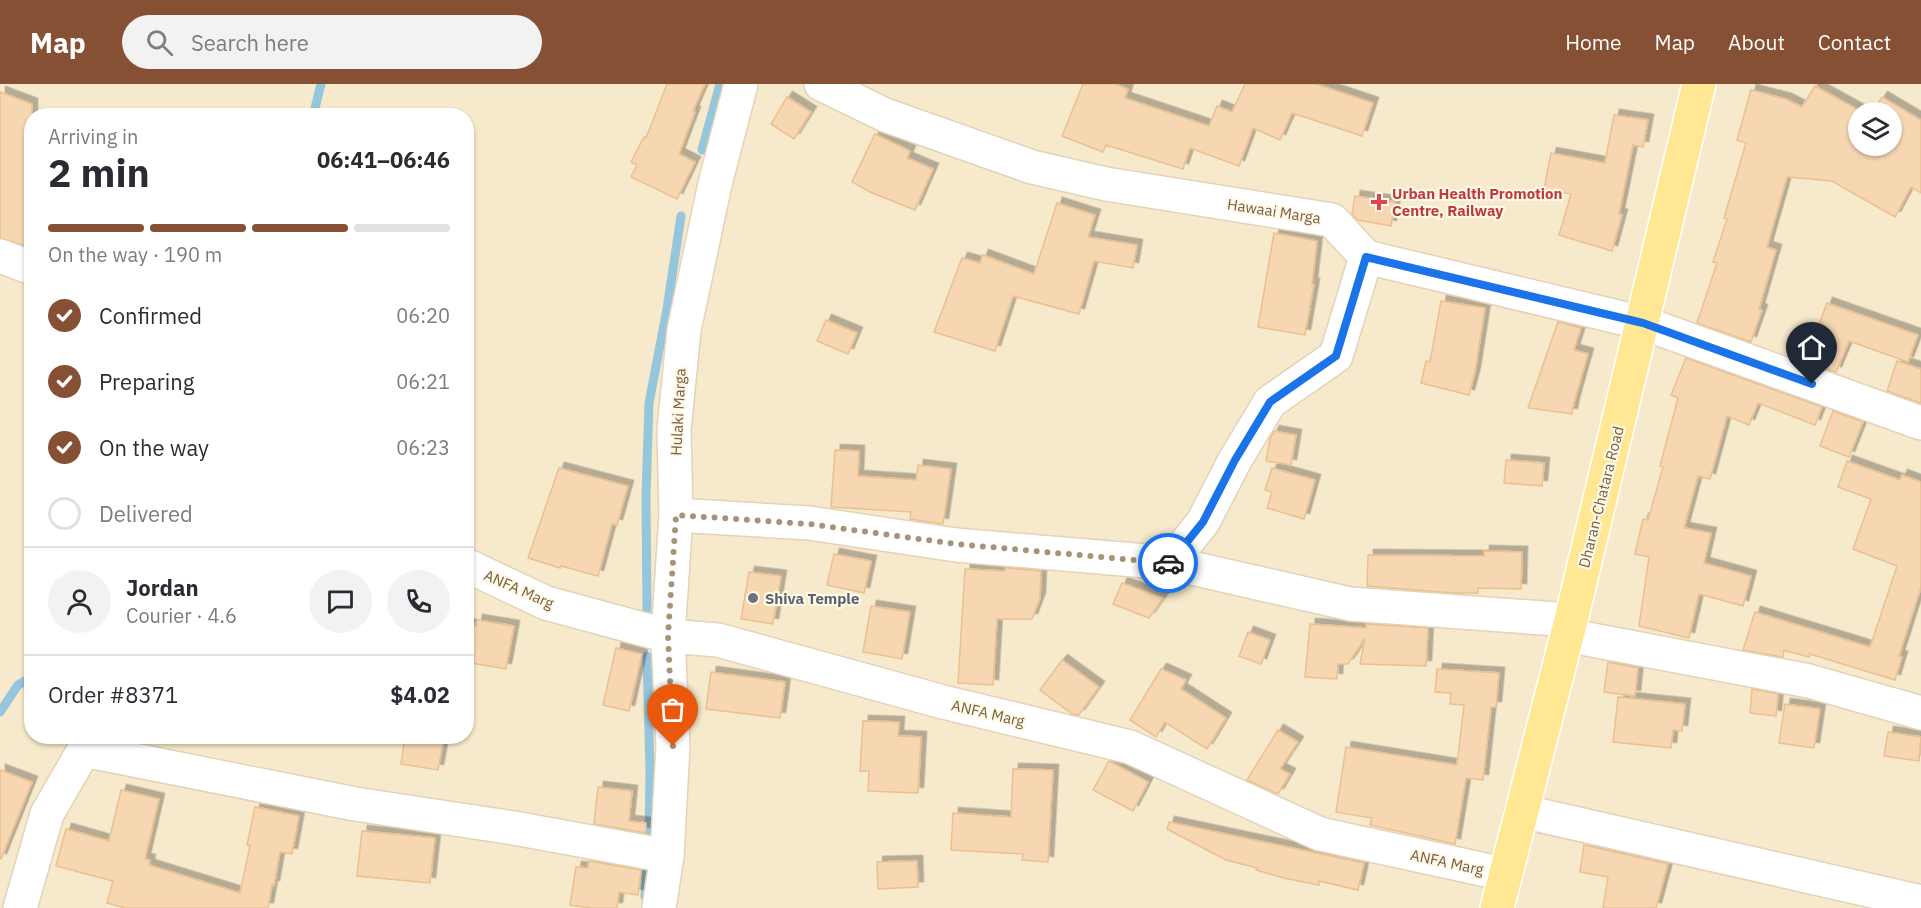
<!DOCTYPE html>
<meta charset="utf-8">
<style>
:root{--surface:#fff;--page:#f2f2f3;--text:#2b2b33;--muted:#7c7c81;--line:#e1e1e2;--accent:#865034}
body{margin:0;font-family:"IBM Plex Sans",sans-serif;background:var(--page);color:var(--text);height:100vh;display:flex;flex-direction:column;font-size:22px;white-space:nowrap}
*{box-sizing:border-box;margin:0}
p{font-size:20px;color:var(--muted)}
.icon{flex:none;width:33px;height:33px;fill:none;stroke:currentColor;stroke-width:2;stroke-linecap:round;stroke-linejoin:round}
.map{position:relative;flex:1;overflow:hidden}
.side{position:absolute;left:24px;top:24px;width:450px;height:636px;display:flex;flex-direction:column;background:var(--surface);border-radius:24px;box-shadow:0 2px 4px #0004}
.side>*{flex:none}
.tools{position:absolute;left:1848px;top:18px;display:grid;gap:12px}
.tools a{display:grid;place-items:center;width:54px;height:54px;border-radius:50%;background:var(--surface);box-shadow:0 2px 4px #0004;font-size:30px}
.pin{position:absolute;display:grid;place-items:center;width:51px;height:51px;color:#fff;margin:-62px -26px;border-radius:50% 50% 50% 0;rotate:-45deg;box-shadow:0 0 6px #0007}
.pin .icon{rotate:45deg}
.courier{position:absolute;display:grid;place-items:center;width:60px;height:60px;margin:-30px;border:4px solid #1a73e8;border-radius:50%;background:#fff;color:#222;box-shadow:0 2px 8px #0007}
.overview em{font-style:normal;font-weight:700}
.overview div{display:flex;flex-direction:column-reverse}
.overview{display:flex;align-items:center;justify-content:space-between;height:102px;padding:0 24px}
h1{font-size:39px;font-weight:700;line-height:45px}
.bar{display:grid;grid-template-columns:repeat(4,1fr);gap:9px 6px;align-content:center;height:72px;padding:0 24px}
.bar i{height:8px;border-radius:4px;background:var(--line)}
.bar .selected{background:var(--accent)}
.bar p{grid-column:span 4}
.line{display:flex;align-items:center;gap:15px;padding:0 24px;border-top:2px solid var(--line)}
.line div{flex:1}
.round{display:grid;place-items:center;flex:none;width:63px;height:63px;border-radius:32px;background:var(--page)}
ol{padding:0 24px;list-style:none}
li{display:flex;align-items:center;gap:18px;height:66px}
li p{margin-inline-start:auto}
li .icon{padding:6px;border-radius:50%;background:var(--accent);color:#fff;stroke-width:4}
li:last-child{color:var(--muted)}
li i{width:33px;height:33px;border:3px solid var(--line);border-radius:50%}
header{display:flex;align-items:center;gap:36px;box-sizing:border-box;height:84px;padding:0 30px;background:var(--accent);color:#fff}
header strong{font-size:28px}
nav{display:flex;gap:33px;margin-inline-start:auto;font-size:21px}
.search{width:420px;height:54px;background:var(--page);display:flex;align-items:center;gap:15px;box-sizing:border-box;padding:0 21px;border-radius:33px;color:var(--muted);font-size:22px}
.map>svg:first-child{display:block}
.residential{fill:#f7e9cb;fill-rule:evenodd}
.lines{fill:none;stroke-linecap:round;stroke-linejoin:round}
.stream{stroke:#96c6dc;stroke-width:9}
.building{fill:#f6d7b2;stroke:#eac091;stroke-width:1.5;filter:url(#shadow)}
.minor-casing{stroke:#e3d3b9;stroke-width:36}
.major-casing{stroke:#fff;stroke-width:36}
.minor{stroke:#fff;stroke-width:33}
.major{stroke:#ffe793;stroke-width:33}
.done{stroke:#a6937a;stroke-width:6;stroke-dasharray:0 10.8}
.route{stroke:#1a73e8;stroke-width:8}
.health-dot{fill:#e0444e;stroke:#fff9e5;stroke-width:2}
.worship-dot{fill:#6b7280;stroke:#fff9e5;stroke-width:2}
.labels{text-anchor:middle;dominant-baseline:central;stroke-width:4.5;stroke-linejoin:round;paint-order:stroke}
.health-label{font-size:15px;font-weight:bold;fill:#be3a42;stroke:#fff9e5;text-anchor:start}
.street-label{font-size:15px;fill:#765d44;stroke:#fff9e5}
.worship-label{font-size:15px;font-weight:bold;fill:#5b616d;stroke:#fff9e5;text-anchor:start}
</style>
<header>
<strong>Map</strong>
<div class="search"><svg class="icon" aria-label="search" viewBox="0 0 24 24"><circle cx="10" cy="10" r="6"/><path d="M15 15l6 6"/></svg>Search here</div>
<nav><a>Home</a><a>Map</a><a>About</a><a>Contact</a></nav>
</header>
<div class="map">
<svg width="1921" height="824" viewBox="0 0 1921 824">
<defs>
<filter id="shadow"><feDropShadow dx="5.5" dy="-5.5" stdDeviation="0" flood-color="#0004"/></filter>
</defs>
<rect width="100%" height="100%" fill="#fef6dd"/>
<path class="residential" d="M0,0H1921V824H0ZM1858,28H1892V62H1858ZM32,32H466V652H32Z"/>
<g class="lines">
<g class="stream">
<polyline points="313,32 321,0"/>
<polyline points="702,66 720,0"/>
<polyline points="647,531 646,411 649,319 667,225 681,132"/>
<polyline points="647,572 650,686 649,764"/>
<polyline points="0,628 18,601 32,593"/>
<polyline points="645,813 647,782"/>
</g>
</g>
<g class="building">
<polygon points="667,0 705,0 693,27 695,28 679,70 695,78 677,115 631,93 637,81 631,78 644,53 646,54"/>
<polygon points="1083,0 1115,0 1128,5 1125,14 1209,42 1217,22 1232,28 1245,0 1316,0 1373,19 1362,52 1292,29 1280,56 1253,44 1239,82 1190,64 1183,85 1106,61 1103,68 1062,52"/>
<polygon points="1815,2 1862,28 1858,28 1858,62 1892,62 1892,28 1873,28 1882,13 1921,36 1921,109 1911,103 1895,133 1832,97 1787,93 1767,163 1776,166 1759,225 1762,226 1751,258 1697,239 1717,179 1713,178 1727,135 1724,134 1746,59 1737,56 1751,6 1786,15 1802,23"/>
<polygon points="0,8 32,20 32,164 0,154"/>
<polygon points="787,13 811,28 794,55 771,40"/>
<polygon points="1614,31 1648,36 1643,63 1633,61 1619,130 1622,131 1612,167 1559,151 1571,110 1544,105 1551,69 1605,79"/>
<polygon points="875,50 910,67 907,74 933,85 915,126 870,108 852,98"/>
<polygon points="1355,112 1395,118 1391,142 1358,136 1352,130"/>
<polygon points="1057,119 1095,131 1088,153 1137,161 1133,184 1094,177 1079,230 1013,212 995,267 934,248 962,174 980,179 983,171 1034,190"/>
<polygon points="1274,149 1317,157 1312,200 1314,200 1305,251 1258,243"/>
<polygon points="1441,217 1485,224 1475,288 1469,311 1421,299 1426,277 1430,278"/>
<polygon points="1827,219 1918,251 1908,278 1849,257 1836,288 1809,279 1822,248 1817,246"/>
<polygon points="826,236 857,249 848,270 817,257"/>
<polygon points="1558,238 1581,244 1574,266 1588,270 1574,319 1572,330 1528,324"/>
<polygon points="1686,274 1822,323 1815,341 1758,319 1749,341 1727,332 1710,395 1698,392 1684,444 1711,449 1704,479 1751,492 1743,522 1699,510 1689,554 1639,542 1649,473 1635,470 1643,435 1648,436 1663,383 1660,382 1678,314 1671,311"/>
<polygon points="1897,277 1921,285 1921,319 1887,307"/>
<polygon points="1833,327 1863,338 1849,373 1820,362"/>
<polygon points="1274,347 1296,351 1291,381 1266,377 1270,355"/>
<polygon points="835,366 859,367 858,392 916,396 918,381 951,385 943,440 910,435 911,428 831,423"/>
<polygon points="1506,376 1544,379 1542,402 1504,399"/>
<polygon points="1847,377 1900,396 1902,391 1921,398 1921,503 1899,572 1902,573 1895,596 1810,570 1809,573 1784,566 1783,573 1743,566 1755,528 1870,563 1897,482 1853,465 1871,415 1838,403"/>
<polygon points="559,384 628,402 617,441 612,440 598,492 561,482 560,484 528,474"/>
<polygon points="1272,384 1315,396 1304,435 1267,424 1272,408 1265,406"/>
<polygon points="1484,467 1522,468 1521,505 1478,504 1478,509 1453,509 1367,502 1368,471 1484,472"/>
<polygon points="834,470 871,477 864,509 827,501"/>
<polygon points="1005,484 1041,487 1040,514 1032,535 997,535 993,601 958,599 965,485 1005,487"/>
<polygon points="749,488 781,492 773,540 741,535"/>
<polygon points="1122,499 1163,514 1149,534 1113,520"/>
<polygon points="871,522 910,528 902,575 863,568"/>
<polygon points="477,536 514,542 506,585 466,578 466,540 476,542"/>
<polygon points="1310,540 1366,544 1366,540 1428,544 1426,582 1360,580 1365,554 1348,580 1338,580 1337,595 1305,593"/>
<polygon points="1248,548 1270,556 1261,580 1239,572"/>
<polygon points="616,564 642,570 629,627 603,621"/>
<polygon points="1062,576 1099,603 1079,631 1072,630 1040,606"/>
<polygon points="1608,578 1638,584 1635,612 1604,608"/>
<polygon points="1161,585 1186,596 1181,605 1226,634 1207,665 1165,638 1156,653 1130,636"/>
<polygon points="1437,585 1499,589 1496,623 1491,623 1483,696 1466,694 1455,760 1370,741 1372,734 1336,728 1346,663 1457,681 1464,621 1450,620 1451,609 1435,608"/>
<polygon points="711,588 785,598 780,634 706,625"/>
<polygon points="1752,605 1778,610 1776,632 1750,629"/>
<polygon points="1618,613 1685,620 1682,647 1673,646 1671,664 1613,658"/>
<polygon points="1785,620 1820,625 1814,664 1779,659"/>
<polygon points="863,637 899,638 898,652 921,653 918,709 868,707 869,687 860,687"/>
<polygon points="1278,646 1298,658 1280,685 1290,690 1278,710 1247,696"/>
<polygon points="1888,648 1921,653 1919,677 1884,672"/>
<polygon points="405,652 443,659 438,686 401,680"/>
<polygon points="1109,677 1148,698 1133,727 1093,706"/>
<polygon points="1013,685 1053,686 1048,778 1022,776 1023,770 951,766 953,729 1011,733"/>
<polygon points="0,686 32,698 1,775 0,775"/>
<polygon points="598,703 632,707 629,737 646,739 646,749 594,740"/>
<polygon points="121,706 159,715 145,775 150,776 149,781 240,809 250,762 247,761 255,723 299,732 292,770 280,768 274,802 272,801 268,824 125,824 107,819 113,797 56,782 66,745 109,757"/>
<polygon points="1169,738 1364,779 1358,806 1319,797 1319,801 1284,794 1256,786 1257,784 1226,776 1167,745"/>
<polygon points="362,747 435,754 430,799 357,792"/>
<polygon points="1584,761 1668,780 1656,824 1603,824 1608,793 1580,788"/>
<polygon points="589,777 641,786 638,811 619,808 617,824 591,824 570,821 576,783 588,784"/>
<polygon points="917,777 918,803 878,805 877,778"/>
</g>
<g class="lines">
<g class="minor-casing">
<g id="minor">
<polyline points="821,0 885,31 1032,83 1106,100 1332,136 1366,173 1643,239 1921,339"/>
<polyline points="0,172 32,184"/>
<polyline points="676,431 809,439 956,461 1170,479 1350,520 1571,536"/>
<polyline points="1170,479 1203,438 1235,376 1270,318 1336,272 1366,173"/>
<polyline points="466,481 546,519 668,552 718,556 943,618 1130,663 1320,750 1504,790"/>
<polyline points="1566,551 1809,597 1921,629"/>
<polyline points="84,666 355,720 514,744 667,772"/>
<polyline points="1521,727 1921,818"/>
<polyline points="20,824 47,730 84,666 94,652"/>
<polyline points="659,824 667,772 673,662 668,552 676,431 674,346 684,246 715,100 741,0"/>
</g>
</g>
<g class="major-casing">
<polyline id="major" points="1497,824 1571,536 1699,0"/>
</g>
<use href="#minor" class="minor"/>
<use href="#major" class="major"/>
</g>
<g class="lines">
<polyline class="done" points="673,662 668,552 676,431 809,440 956,460 1168,479"/>
<polyline class="route" points="1168,479 1170,479 1203,438 1235,376 1270,318 1336,272 1366,173 1643,239 1812,300"/>
</g>
<path class="health-dot" d="M1376 109h6v6h6v6h-6v6h-6v-6h-6v-6h6z"/>
<circle class="worship-dot" cx="753" cy="514" r="6"/>
<g class="labels">
<g class="health-label">
<text x="1392" y="109">Urban Health Promotion<tspan x="1392" dy="17">Centre, Railway</tspan></text>
</g>
<g class="street-label">
<text transform="translate(1274 127) rotate(9)">Hawaai Marga</text>
<text transform="translate(678 328) rotate(-87)">Hulaki Marga</text>
<text transform="translate(1601 413) rotate(-76)">Dharan-Chatara Road</text>
<text transform="translate(519 505) rotate(24)">ANFA Marg</text>
<text transform="translate(988 629) rotate(13)">ANFA Marg</text>
<text transform="translate(1447 778) rotate(12)">ANFA Marg</text>
</g>
<g class="worship-label">
<text x="765" y="514">Shiva Temple</text>
</g>
</g>
</svg>
<div class="tools">
<a><svg class="icon" aria-label="layers" viewBox="0 0 24 24"><path d="M12 4l9 5-9 5-9-5zM3 14l9 5 9-5"/></svg></a>
</div>
<div class="pin" style="left:673px;top:662px;background:#ea580c"><svg class="icon" aria-label="bag" viewBox="0 0 24 24"><path d="M5 8h14l-1 12H6zM9 8a3 3 0 0 1 6 0"/></svg></div>
<div class="pin" style="left:1812px;top:300px;background:#1f2937"><svg class="icon" aria-label="home" viewBox="0 0 24 24"><path d="M3 11l9-7 9 7M6 9v11h12V9"/></svg></div>
<div class="courier" style="left:1168px;top:479px"><svg class="icon" aria-label="car" viewBox="0 0 24 24"><path d="M5 17H2v-5l4-1 3-4h7l3 4 3 1v5h-3M9 17h6M6 11h13"/><circle cx="7" cy="17" r="2"/><circle cx="17" cy="17" r="2"/></svg></div>
<section class="side">
<div class="overview"><div><h1>2 min</h1><p>Arriving in</p></div><em>06:41–06:46</em></div>
<div class="bar"><i class="selected"></i><i class="selected"></i><i class="selected"></i><i></i><p>On the way · 190 m</p></div>
<ol>
<li><svg class="icon" aria-label="check" viewBox="0 0 24 24"><path d="M5 12l5 5 9-10"/></svg>Confirmed<p>06:20</p></li>
<li><svg class="icon" aria-label="check" viewBox="0 0 24 24"><path d="M5 12l5 5 9-10"/></svg>Preparing<p>06:21</p></li>
<li><svg class="icon" aria-label="check" viewBox="0 0 24 24"><path d="M5 12l5 5 9-10"/></svg>On the way<p>06:23</p></li>
<li><i></i>Delivered</li>
</ol>
<div class="line" style="height:108px"><a class="round"><svg class="icon" aria-label="person" viewBox="0 0 24 24"><circle cx="12" cy="8" r="4"/><path d="M4 21q1-7 8-7t8 7"/></svg></a><div><b>Jordan</b><p>Courier · 4.6</p></div><a class="round"><svg class="icon" aria-label="chat" viewBox="0 0 24 24"><path d="M4 5h16v11H9l-5 4z"/></svg></a><a class="round"><svg class="icon" aria-label="phone" viewBox="0 0 24 24"><path d="M5 4h4l2 5-3 2q2 4 5 5l2-3 5 2v4C11 20 4 13 5 4z"/></svg></a></div>
<div class="line" style="height:78px"><div>Order #8371</div><b>$4.02</b></div>
</section>
</div>
